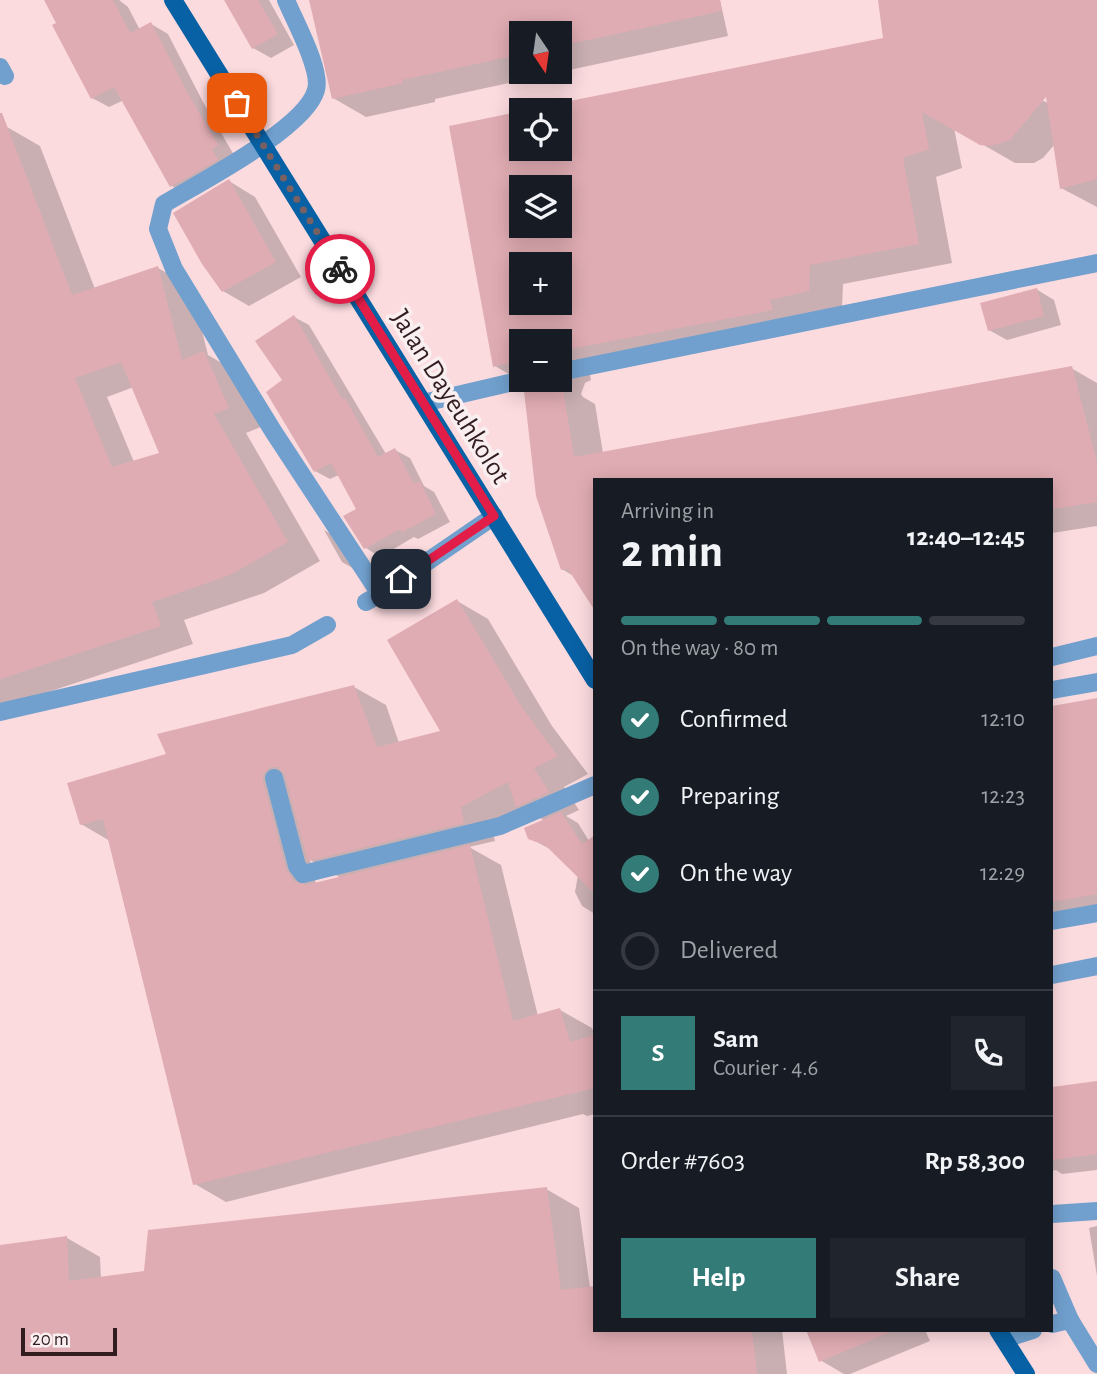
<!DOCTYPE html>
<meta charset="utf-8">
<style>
:root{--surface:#171b24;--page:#20242c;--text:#f1f3f6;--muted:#9ea1a6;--line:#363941;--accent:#337b76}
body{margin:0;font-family:"Alegreya Sans",sans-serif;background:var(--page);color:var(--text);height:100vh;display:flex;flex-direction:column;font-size:26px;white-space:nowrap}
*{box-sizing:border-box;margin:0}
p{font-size:23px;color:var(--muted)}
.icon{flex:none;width:38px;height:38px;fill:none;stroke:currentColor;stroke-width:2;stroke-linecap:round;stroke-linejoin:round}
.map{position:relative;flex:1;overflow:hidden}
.panel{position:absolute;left:593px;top:478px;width:460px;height:854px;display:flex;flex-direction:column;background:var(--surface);border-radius:0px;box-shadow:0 4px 18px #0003}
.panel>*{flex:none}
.needle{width:46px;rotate:167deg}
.fabs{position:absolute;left:509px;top:21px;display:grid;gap:14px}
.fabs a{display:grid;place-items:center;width:63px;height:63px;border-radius:0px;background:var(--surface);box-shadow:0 4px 18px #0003;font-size:35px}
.scale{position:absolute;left:21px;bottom:18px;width:96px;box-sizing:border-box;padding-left:7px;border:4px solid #311d20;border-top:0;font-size:19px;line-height:24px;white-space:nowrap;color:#311d20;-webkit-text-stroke:5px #faeff0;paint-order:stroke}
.pin{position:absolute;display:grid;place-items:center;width:60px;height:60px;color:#fff;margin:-30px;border-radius:14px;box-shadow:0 4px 10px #0006}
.courier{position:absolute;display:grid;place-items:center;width:70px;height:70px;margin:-35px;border:5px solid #e11d48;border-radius:50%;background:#fff;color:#222;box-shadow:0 2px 9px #0007}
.overview em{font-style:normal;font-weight:600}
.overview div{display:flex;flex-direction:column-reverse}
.overview{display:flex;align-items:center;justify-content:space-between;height:119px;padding:0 28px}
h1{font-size:46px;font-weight:600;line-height:52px}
.bar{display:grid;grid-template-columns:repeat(4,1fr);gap:10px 7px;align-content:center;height:84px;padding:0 28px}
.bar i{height:9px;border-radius:5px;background:var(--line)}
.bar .on{background:var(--accent)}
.bar p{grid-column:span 4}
.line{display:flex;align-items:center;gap:18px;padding:0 28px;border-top:2px solid var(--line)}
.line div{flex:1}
.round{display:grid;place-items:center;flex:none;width:74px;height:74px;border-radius:0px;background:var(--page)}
ol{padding:0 28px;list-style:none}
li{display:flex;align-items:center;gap:21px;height:77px}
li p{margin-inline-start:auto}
li .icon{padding:7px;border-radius:50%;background:var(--accent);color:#fff;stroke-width:4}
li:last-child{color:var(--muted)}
li i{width:38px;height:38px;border:4px solid var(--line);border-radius:50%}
.primary-button{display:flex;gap:14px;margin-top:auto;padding:14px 28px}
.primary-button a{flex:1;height:80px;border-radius:0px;background:var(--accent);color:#fff;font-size:28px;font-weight:600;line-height:80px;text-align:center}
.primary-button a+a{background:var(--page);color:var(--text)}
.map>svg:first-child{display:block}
.shadow{fill:#0003;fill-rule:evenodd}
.building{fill:#e0acb3;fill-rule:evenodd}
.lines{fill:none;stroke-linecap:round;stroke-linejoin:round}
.lane{stroke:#71a0ce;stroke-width:18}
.primary{stroke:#0861a4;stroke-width:18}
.done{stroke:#786063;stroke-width:7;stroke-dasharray:0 12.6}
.route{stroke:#e11d48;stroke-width:9}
.labels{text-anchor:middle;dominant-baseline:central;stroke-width:7;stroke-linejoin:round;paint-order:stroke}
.street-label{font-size:28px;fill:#311d20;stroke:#faeff0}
</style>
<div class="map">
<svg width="1097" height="1374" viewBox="0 0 1097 1374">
<rect width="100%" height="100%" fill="#fcdbdf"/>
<g class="shadow">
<polygon points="46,0 119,0 128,7 140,30 151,24 168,34 203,102 234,155 189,196 172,186 124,100 109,107 92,98"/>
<polygon points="226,0 269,0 294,45 271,58 253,48"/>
<polygon points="311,0 720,0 728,36 560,72 560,33 522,33 522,72 559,72 435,99 435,102 366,117 333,98"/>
<path d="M880,0H1097V74L998,107L1044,101L1049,104L1097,94V207L1061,188L1055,144L1043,158L1034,163H1015L954,128L962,168L936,177L952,263L843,284L842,310L589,370L591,380L585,383L581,394L583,397L595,404L603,453L1071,368L1097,383V526L1052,533V480H595V607L575,577L562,569L537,383L528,385L495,366L522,149H560V110H534L885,40ZM522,187H560V226H522ZM522,264H560V303H522ZM522,341H560V380H522Z"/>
<path d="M7,127L40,146L95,289L158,268L191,287L208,355L237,372L261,427L246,433L320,561L264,593L184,620L193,644L0,708V129ZM134,387L161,454L134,462L107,397Z"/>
<polygon points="229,181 255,197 301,277 249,306 223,291"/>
<polygon points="1036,289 1054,300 1061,325 1007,340 989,330"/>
<polygon points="294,317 309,325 386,454 395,450 410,458 424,486 434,492 450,522 418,539 414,537 380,557 366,548 358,509 339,475 330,479 315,471 285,380"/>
<polygon points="324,530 349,545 368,577 342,562"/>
<path d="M457,601L488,619L552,726L588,774L564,787L579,810L566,816L578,823L589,841L595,837V914L582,906L575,892L578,875L552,850L529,838L545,821L523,809L491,825L495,841L469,847L501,865L538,1016L560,1010L592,1028L595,1036V1114L587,1116L583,1114L226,1202L195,1184L110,841L81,824L168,755L354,687L386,705L399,743L443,732ZM310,860L341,878L316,884Z"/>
<polygon points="1097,700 1097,918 1052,926 1052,708"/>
<polygon points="1097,1083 1097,1170 1062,1174 1056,1170 1052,1171 1052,1089"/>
<polygon points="546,1189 579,1208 590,1288 595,1288 595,1330 782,1330 787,1374 0,1374 0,1247 67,1238 100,1257 101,1279 145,1273"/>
<polygon points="1097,1226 1097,1276 1089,1228"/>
<polygon points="808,1330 925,1330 930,1341 850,1374 844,1374 820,1360"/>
</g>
<g class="building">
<polygon points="44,0 113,0 130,33 151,22 186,90 218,145 212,149 218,160 170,187 114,87 91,99 52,25 56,23"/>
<polygon points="224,0 258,0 278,34 252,49"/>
<polygon points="309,0 720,0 722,11 560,46 560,33 522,33 522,54 402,80 403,83 332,99"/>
<path d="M878,0H1097V179L1060,189L1046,97L1010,140L990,146L980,145L922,112L929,149L903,158L919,244L810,265L809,291L770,300L773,310L560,351V341H522V367L521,360L493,367L449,126L522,111V149H560V110H525L883,38ZM522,187H560V226H522ZM522,264H560V303H522Z"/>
<path d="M0,113H2L72,295L158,266L182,360L204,351L229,408L214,414L288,542L230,575L152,602L161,626L0,679ZM121,362L159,453L112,467L75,378Z"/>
<polygon points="229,179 276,262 222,292 202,264 173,213"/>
<polygon points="1037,288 1044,316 988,331 980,303"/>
<polygon points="294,315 342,399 345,398 378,457 395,448 414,484 420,481 436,514 402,532 400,529 364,549 343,516 356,509 331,463 314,472 266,392 282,380 255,341"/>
<polygon points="1072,366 1097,462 1097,502 1052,509 1052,480 595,480 595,611 568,569 561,570 536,496 524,391 530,388 533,380 552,380 562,383 574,457"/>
<polygon points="457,599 521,706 558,756 534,768 549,792 516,807 508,782 461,807 464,823 308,861 285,775 278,767 270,767 263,774 263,781 286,869 294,881 306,885 470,845 513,1021 560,1008 570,1042 595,1035 595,1088 193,1185 103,819 80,825 67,783 166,754 157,734 354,685 377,747 440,731 387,640"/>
<polygon points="1097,698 1097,894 1052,902 1052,706"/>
<polygon points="561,812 582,844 595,835 595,894 545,845 528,839 524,828"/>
<polygon points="1097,1081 1097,1154 1052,1160 1052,1087"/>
<polygon points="547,1187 561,1290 595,1286 595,1330 752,1330 757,1374 0,1374 0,1245 67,1236 69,1281 144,1271 148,1230"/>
<polygon points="806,1330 893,1330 893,1331 819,1362"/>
</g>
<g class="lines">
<g class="lane">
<path d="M286,0C294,20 322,70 316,90C306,128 199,183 164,204L158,229L174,269L273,431L380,594L366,602"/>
<polyline points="0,67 5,76"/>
<polyline points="560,372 1097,263"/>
<polyline points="423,403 522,380"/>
<polyline points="380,594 494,516"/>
<polyline points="1052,657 1097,646"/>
<polyline points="1052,690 1097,682"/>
<polyline points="0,712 292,645 327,625"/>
<polyline points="274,778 297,866 303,874 500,826 595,785"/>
<polyline points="1052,921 1097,913"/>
<polyline points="1052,975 1097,966"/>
<polyline points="1052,1214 1097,1211"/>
<polyline points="1052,1278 1070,1320 1052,1324"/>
<polyline points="1070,1320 1097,1364"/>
<polyline points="1004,1339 1033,1330"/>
</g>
<g class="primary">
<polyline points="173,0 595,680"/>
<polyline points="998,1330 1026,1374"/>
</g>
</g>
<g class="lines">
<polyline class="done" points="237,103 340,269"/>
<polyline class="route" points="340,269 494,516 401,579"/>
</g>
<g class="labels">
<g class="street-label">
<text transform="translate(450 397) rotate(58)">Jalan Dayeuhkolot</text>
</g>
</g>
</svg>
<div class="fabs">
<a><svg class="needle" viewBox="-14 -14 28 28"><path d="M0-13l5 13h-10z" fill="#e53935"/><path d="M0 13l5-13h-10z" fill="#9ea1a6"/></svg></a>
<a><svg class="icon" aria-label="locate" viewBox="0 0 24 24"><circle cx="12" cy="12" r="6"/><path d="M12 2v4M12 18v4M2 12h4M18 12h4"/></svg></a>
<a><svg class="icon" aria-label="layers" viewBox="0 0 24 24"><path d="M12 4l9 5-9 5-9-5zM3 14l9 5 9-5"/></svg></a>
<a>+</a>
<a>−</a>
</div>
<div class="scale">20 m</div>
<div class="pin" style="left:237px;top:103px;background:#ea580c"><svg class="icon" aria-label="bag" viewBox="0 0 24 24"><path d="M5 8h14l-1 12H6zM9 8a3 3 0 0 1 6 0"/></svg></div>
<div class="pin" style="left:401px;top:579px;background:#1f2937"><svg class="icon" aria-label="home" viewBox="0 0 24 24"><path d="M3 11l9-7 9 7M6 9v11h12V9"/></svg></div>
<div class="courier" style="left:340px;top:269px"><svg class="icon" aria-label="bike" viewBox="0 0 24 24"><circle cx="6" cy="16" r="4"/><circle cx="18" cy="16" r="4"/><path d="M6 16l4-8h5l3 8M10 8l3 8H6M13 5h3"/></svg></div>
<section class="panel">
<div class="overview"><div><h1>2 min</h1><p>Arriving in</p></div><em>12:40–12:45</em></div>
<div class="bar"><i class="on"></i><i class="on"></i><i class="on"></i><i></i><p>On the way · 80 m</p></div>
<ol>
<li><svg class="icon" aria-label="check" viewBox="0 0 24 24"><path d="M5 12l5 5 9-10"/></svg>Confirmed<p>12:10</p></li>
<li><svg class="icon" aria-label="check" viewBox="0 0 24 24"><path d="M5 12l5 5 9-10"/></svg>Preparing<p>12:23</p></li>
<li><svg class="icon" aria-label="check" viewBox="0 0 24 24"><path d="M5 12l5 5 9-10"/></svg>On the way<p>12:29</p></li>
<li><i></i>Delivered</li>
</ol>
<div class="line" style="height:126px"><b class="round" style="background:var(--accent);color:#fff">S</b><div><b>Sam</b><p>Courier · 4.6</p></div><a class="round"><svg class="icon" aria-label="phone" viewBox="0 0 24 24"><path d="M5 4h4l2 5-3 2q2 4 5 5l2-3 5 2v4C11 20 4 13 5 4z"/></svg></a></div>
<div class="line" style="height:91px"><div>Order #7603</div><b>Rp 58,300</b></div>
<div class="primary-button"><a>Help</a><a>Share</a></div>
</section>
</div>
